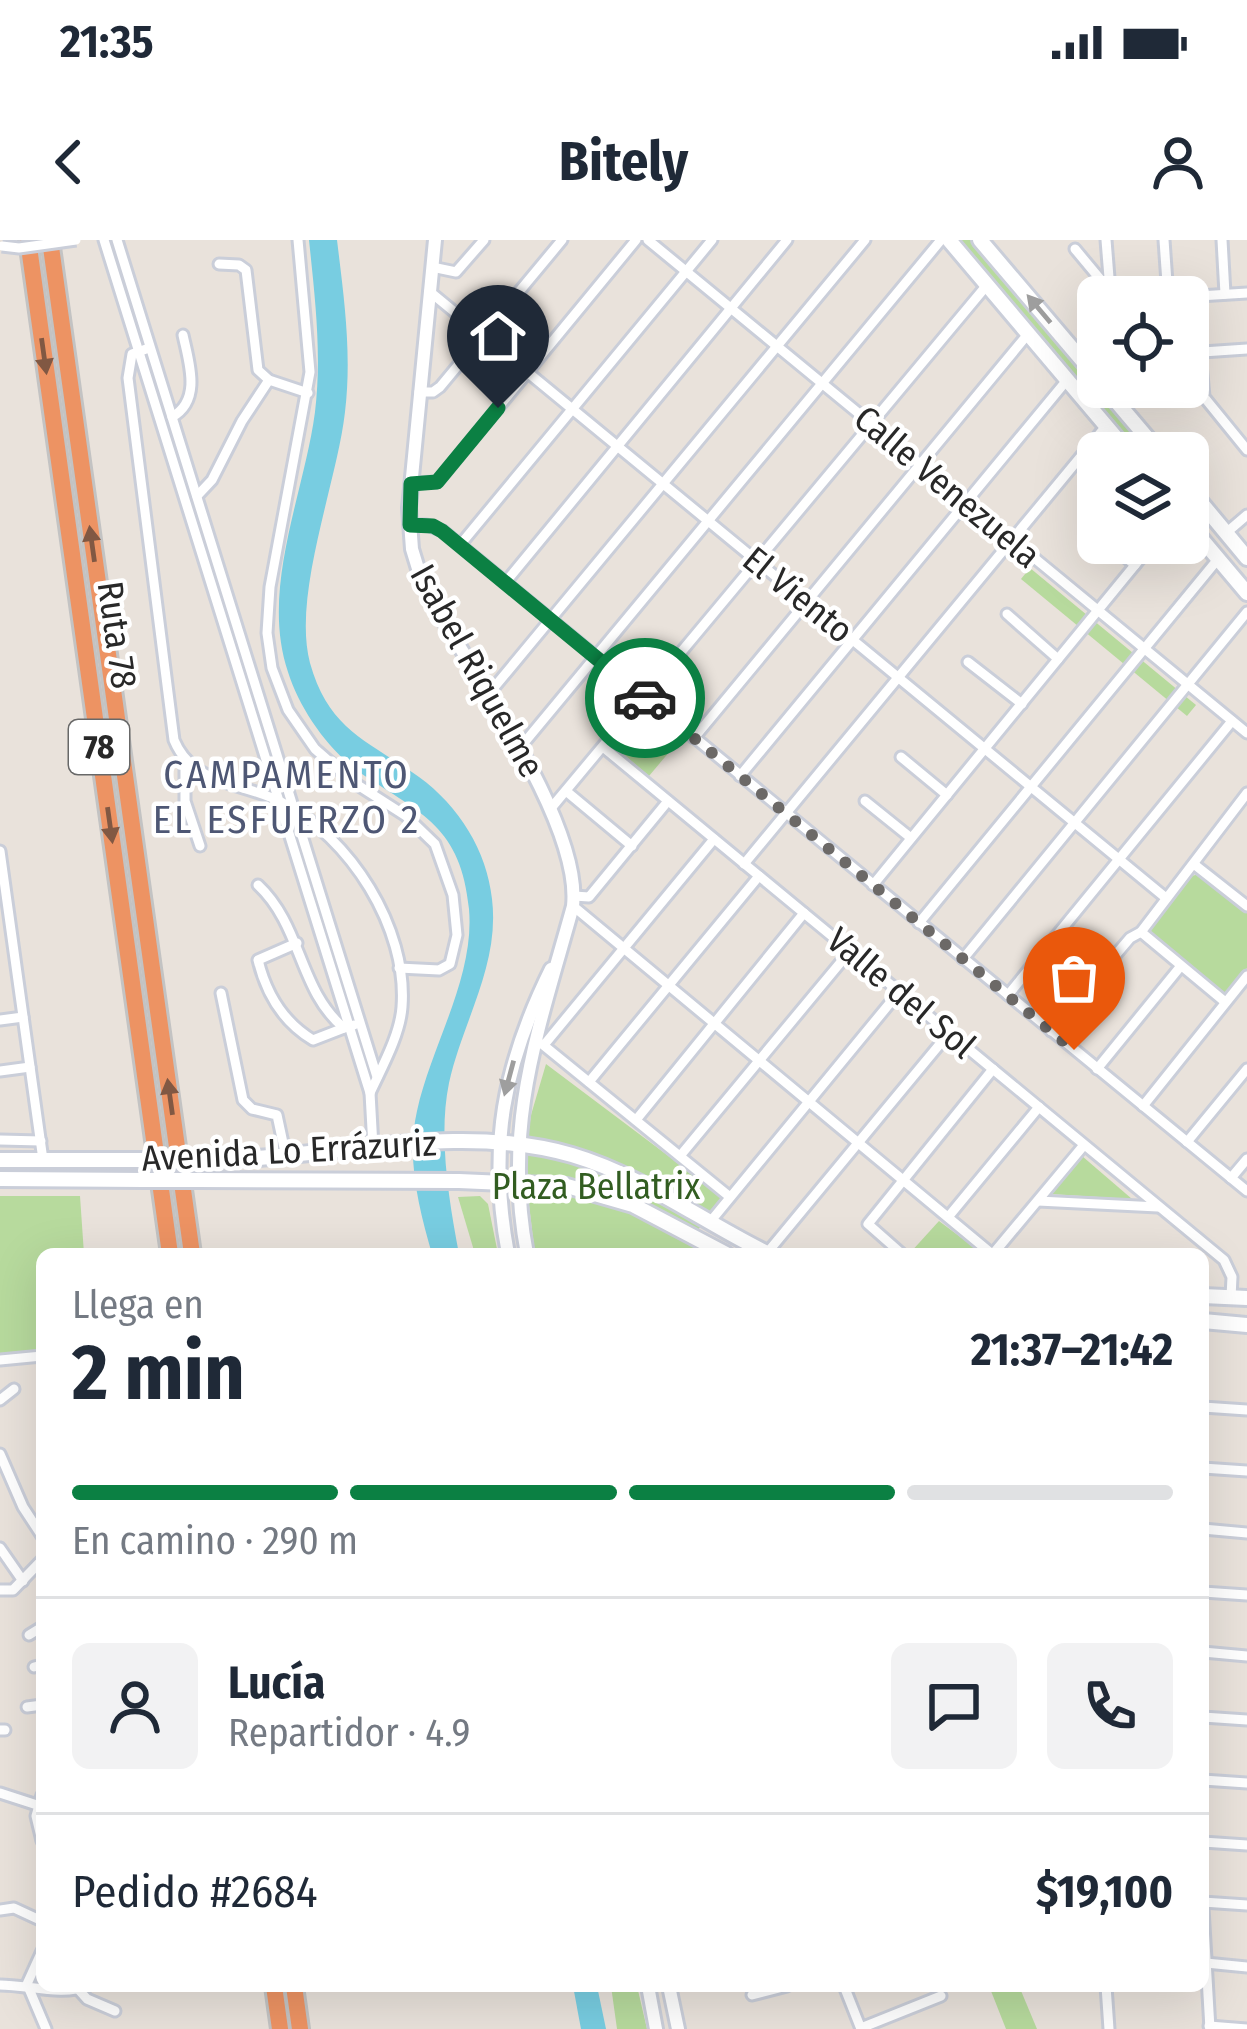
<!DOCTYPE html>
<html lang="es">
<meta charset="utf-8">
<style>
:root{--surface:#fff;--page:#f2f2f3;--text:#1f2937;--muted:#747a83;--line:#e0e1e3;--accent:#0b8043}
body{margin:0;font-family:"Fira Sans Condensed",sans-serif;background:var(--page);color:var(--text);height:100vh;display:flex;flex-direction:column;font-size:45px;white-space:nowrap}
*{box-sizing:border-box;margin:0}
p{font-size:39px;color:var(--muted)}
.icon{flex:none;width:66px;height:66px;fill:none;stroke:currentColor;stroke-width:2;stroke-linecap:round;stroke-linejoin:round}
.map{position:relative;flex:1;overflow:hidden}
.sheet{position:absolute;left:36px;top:1008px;width:1173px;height:744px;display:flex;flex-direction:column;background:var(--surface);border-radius:18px;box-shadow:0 12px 48px #0002}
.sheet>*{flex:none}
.buttons{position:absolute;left:1077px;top:36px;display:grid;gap:24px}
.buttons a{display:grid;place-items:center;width:132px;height:132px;border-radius:18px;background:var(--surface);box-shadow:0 12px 48px #0002;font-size:60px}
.pin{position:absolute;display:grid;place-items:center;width:102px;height:102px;color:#fff;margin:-123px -51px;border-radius:50% 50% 50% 0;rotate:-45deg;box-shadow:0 0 12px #0007}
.pin .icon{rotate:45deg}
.courier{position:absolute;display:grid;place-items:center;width:120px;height:120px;margin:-60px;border:9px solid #0b8043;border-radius:50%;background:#fff;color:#222;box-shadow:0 3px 15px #0007}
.overview em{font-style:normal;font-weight:700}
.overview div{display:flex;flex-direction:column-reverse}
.overview{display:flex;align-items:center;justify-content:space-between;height:204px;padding:0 36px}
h1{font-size:78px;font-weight:700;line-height:90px}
.bar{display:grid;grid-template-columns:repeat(4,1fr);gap:18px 12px;align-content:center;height:144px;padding:0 36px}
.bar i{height:15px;border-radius:9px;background:var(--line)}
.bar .selected{background:var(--accent)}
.bar p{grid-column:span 4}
.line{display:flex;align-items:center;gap:30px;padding:0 36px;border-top:3px solid var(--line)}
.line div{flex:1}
.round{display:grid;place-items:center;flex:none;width:126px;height:126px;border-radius:18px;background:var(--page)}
.status{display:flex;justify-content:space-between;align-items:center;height:84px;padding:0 60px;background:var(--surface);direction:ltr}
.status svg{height:33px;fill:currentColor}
header{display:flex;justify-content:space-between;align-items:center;height:156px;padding:0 36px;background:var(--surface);font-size:54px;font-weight:700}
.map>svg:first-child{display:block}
.green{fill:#b7da9d}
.water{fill:#78cde1}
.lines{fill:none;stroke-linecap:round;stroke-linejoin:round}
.minor-casing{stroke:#caced9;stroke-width:15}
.tertiary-casing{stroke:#caced9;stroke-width:18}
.secondary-casing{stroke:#caced9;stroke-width:20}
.motorway-casing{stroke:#c3c3c3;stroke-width:22}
.minor{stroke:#fff;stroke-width:9}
.tertiary{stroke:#fff;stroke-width:12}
.secondary{stroke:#fff;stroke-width:14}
.motorway{stroke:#ed9363;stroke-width:16}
.minor-bridge-casing{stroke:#caced9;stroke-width:15;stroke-linecap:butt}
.secondary-bridge-casing{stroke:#caced9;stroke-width:20;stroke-linecap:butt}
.minor-bridge{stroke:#fff;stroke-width:9}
.secondary-bridge{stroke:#fff;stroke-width:14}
.oneway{fill:#9e9e9e}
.oneway2{fill:#815843}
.done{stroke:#6c6967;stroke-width:12;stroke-dasharray:0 21.6}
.route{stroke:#0b8043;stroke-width:15}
.labels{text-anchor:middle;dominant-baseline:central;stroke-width:9;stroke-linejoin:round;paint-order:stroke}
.shield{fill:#fff;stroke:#686868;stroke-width:3}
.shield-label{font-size:33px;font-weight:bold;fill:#282828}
.street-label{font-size:36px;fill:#282828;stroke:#fff}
.park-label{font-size:36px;fill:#325d21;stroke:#fff}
.neighbourhood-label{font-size:39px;letter-spacing:3px;fill:#4e5774;stroke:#fff}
</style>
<div class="status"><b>21:35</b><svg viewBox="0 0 49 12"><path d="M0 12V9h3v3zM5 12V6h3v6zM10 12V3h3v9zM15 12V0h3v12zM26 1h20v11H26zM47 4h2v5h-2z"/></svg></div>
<header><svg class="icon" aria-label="back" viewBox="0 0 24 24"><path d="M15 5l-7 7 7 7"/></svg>Bitely<svg class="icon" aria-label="person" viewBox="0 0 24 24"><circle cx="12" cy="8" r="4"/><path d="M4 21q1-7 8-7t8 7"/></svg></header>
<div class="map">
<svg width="1247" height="1789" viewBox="0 0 1247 1789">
<rect width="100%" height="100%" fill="#e9e2db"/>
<g class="green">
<polygon points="958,0 975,0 1154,213 1138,213"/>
<polygon points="1030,328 1196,465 1187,476 1021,339"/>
<polygon points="649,472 681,498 649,536 614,506 641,473"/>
<polygon points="1200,634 1247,673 1247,728 1229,751 1221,753 1149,696 1149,686 1191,636"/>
<polygon points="546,824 723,957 691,999 708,1009 704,1014 535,1014 524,925 531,875"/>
<polygon points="1082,916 1132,959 1050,954"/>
<polygon points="0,956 80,956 84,1014 42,1014 42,1113 0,1119"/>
<polygon points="480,956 488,964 498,1014 475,1014 458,957"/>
<polygon points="939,981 983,1014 909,1014"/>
<polygon points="611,1746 637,1746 647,1789 617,1789"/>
<polygon points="989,1746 1019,1746 1037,1789 1006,1789"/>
</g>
<g class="water">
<path d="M309,0H337C344,58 352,113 345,172C337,243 292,355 310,423C329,491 369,501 419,537C459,566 487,611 492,659C500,725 463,780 449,843C438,896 449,961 459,1014H432C419,968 406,919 417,871C431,806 475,737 469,669C461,587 422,574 362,534C329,511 300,470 288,432C260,349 304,255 315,172C322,114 315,58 309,0Z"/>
<polygon points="573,1746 597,1746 606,1789 581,1789"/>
</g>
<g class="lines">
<g class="minor-casing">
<g id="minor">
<polyline points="104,0 370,853 373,907"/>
<polyline points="117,0 377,837"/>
<polyline points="298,0 310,132 270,347 267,393 272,428 288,470 315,509 353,542 406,576 435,604 453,655 457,695 450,724 439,730 399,728"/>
<polyline points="648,0 1247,493"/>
<polyline points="1106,0 1110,50"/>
<polyline points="1164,0 1168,57"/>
<polyline points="1222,0 1225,54"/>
<polyline points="1075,9 1115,57"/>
<polyline points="219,24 239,25 246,30 258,130 269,140 308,153"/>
<polyline points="432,27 456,32 484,0"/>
<polyline points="429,51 1166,658"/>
<polyline points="1183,57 1247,53"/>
<path d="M149,108L132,114L128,138L174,500C193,546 243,542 281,562C350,597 408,688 402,767C400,795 382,827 370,853"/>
<polyline points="1200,112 1204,157 1247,210"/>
<polyline points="1188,113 1247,109"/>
<polyline points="419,152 433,152 440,147 562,0"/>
<path d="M172,177C202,160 189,123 183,95"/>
<polyline points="411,243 437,242 636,0"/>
<polyline points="197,256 212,240 242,181 269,140"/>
<polyline points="409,285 427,285 443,291 1247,951"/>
<polyline points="1090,289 1098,295"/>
<polyline points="1226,293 1247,275"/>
<polyline points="1108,303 1135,325"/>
<polyline points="460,305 712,0"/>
<polyline points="505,343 787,0"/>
<polyline points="1007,374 1058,419"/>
<polyline points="968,422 1022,464"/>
<polyline points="487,456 865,0"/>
<polyline points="694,498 1028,94"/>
<polyline points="603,507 1224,1020 1232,1037 1231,1057"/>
<polyline points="519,509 941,0"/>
<polyline points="901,517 947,555"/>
<polyline points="185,519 185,561 200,606"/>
<polyline points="740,536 1067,140"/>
<polyline points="566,551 632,606"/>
<polyline points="865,561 911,598"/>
<polyline points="552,567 987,45"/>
<polyline points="0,611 43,920"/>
<polyline points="744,624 1106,186"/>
<polyline points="1195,625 1247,666"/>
<path d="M258,645C302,686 299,751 344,788L354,785"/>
<polyline points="873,645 1153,303"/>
<polyline points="574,656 589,657 668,561"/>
<polyline points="573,666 992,1014"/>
<polyline points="919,683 1218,319"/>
<polyline points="1141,692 1224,761"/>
<path d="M297,703L258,720C266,753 283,782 313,800L344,788"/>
<polyline points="963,719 1247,372"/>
<polyline points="221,753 243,860 252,869 277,875 286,917"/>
<polyline points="1008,755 1232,481"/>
<polyline points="0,780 23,777"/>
<polyline points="1051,791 1130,698 1141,692 1247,553"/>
<polyline points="542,804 730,957"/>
<polyline points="544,805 714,599"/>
<polyline points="1097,829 1180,727"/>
<polyline points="0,831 30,827"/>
<polyline points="589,842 759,636"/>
<polyline points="1143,866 1247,736"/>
<polyline points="636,880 804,673"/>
<polyline points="0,900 41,901"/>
<polyline points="1187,902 1247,829"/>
<polyline points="680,916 850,711"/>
<polyline points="1231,938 1247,919"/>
<polyline points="1038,961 1158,967"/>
<polyline points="949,976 1039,867"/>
<polyline points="710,982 899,752"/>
<polyline points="767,1013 949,793"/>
<polyline points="902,1014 868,984 993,829"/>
<polyline points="993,1014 1084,905"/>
<polyline points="0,1120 42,1116"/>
<polyline points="0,1160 14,1149"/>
<polyline points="1203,1167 1247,1170"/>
<polyline points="0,1214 23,1267 42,1296"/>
<polyline points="1203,1228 1247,1231"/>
<polyline points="1203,1289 1247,1293"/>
<polyline points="0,1308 23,1341"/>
<polyline points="0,1350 13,1350 42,1320"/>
<polyline points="1203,1352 1247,1355"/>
<polyline points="29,1395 42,1387"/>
<polyline points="1203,1412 1247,1416"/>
<polyline points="34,1427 42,1425"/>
<polyline points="27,1467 42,1465"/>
<polyline points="1203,1477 1247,1480"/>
<polyline points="0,1490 5,1490"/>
<polyline points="1203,1540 1247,1543"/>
<polyline points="0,1553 37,1565"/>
<polyline points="42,1555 36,1576 42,1601"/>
<polyline points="1203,1602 1247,1605"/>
<polyline points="1203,1662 1247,1665"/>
<polyline points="1203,1668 1210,1789"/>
<polyline points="0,1670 14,1668 42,1681"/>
<polyline points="42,1711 27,1744 46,1789"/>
<polyline points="1206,1723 1247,1727"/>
<path d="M0,1745C28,1745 62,1756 88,1746"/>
<polyline points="844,1746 861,1789"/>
<polyline points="1106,1746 1109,1789"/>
<polyline points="79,1750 87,1759 115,1771"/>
<polyline points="752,1755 787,1746"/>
<polyline points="1209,1786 1247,1789"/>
<polyline points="861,1788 941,1756"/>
</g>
</g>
<g class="tertiary-casing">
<g id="tertiary">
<path d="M435,0L409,268L412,309L423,345C465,423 582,581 573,666C539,789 502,884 527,1014"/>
<path d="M508,1014C488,907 503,826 551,729"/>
<polyline points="648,1746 656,1789"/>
<polyline points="669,1746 678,1789"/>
</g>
</g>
<g class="secondary-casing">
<g id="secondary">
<polyline points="949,0 1129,213"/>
<polyline points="980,0 1098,139"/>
<polyline points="1104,147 1160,213"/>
<polyline points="1188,247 1247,318"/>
<polyline points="1188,283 1247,353"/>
<polyline points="0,920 142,920"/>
<path d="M196,920C320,922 451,880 572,915C643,936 703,982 769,1014"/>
<polyline points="0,939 144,940"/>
<polyline points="198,940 459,941 567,946 633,965 726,1014"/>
<polyline points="1203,1056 1247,1058"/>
<polyline points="1203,1081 1247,1085"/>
</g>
</g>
<g class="motorway-casing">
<g id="motorway">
<polyline points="28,0 170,1014"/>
<polyline points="50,0 192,1014"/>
<polyline points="274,1746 280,1789"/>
<polyline points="294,1746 300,1789"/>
</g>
</g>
<use href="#minor" class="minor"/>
<use href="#tertiary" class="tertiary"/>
<use href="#secondary" class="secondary"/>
<use href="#motorway" class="motorway"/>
<g class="minor-bridge-casing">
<polyline id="minor-bridge" points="2,6 19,8 76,0"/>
</g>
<g class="secondary-bridge-casing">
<g id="secondary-bridge">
<polyline points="142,920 196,920"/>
<polyline points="144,940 198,940"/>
</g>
</g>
<use href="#minor-bridge" class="minor-bridge"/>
<use href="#secondary-bridge" class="secondary-bridge"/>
</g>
<defs><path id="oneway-solid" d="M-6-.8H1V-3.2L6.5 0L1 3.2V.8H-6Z" transform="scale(3)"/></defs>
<g class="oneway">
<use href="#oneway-solid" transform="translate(1039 69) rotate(-130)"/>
<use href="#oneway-solid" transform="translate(509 838) rotate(105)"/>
</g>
<g class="oneway2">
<use href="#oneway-solid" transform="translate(44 116) rotate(82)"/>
<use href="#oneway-solid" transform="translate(92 304) rotate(-98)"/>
<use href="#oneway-solid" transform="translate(110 585) rotate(82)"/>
<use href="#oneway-solid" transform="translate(170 857) rotate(-98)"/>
</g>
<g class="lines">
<polyline class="done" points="645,458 1074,810"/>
<polyline class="route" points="498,168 437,242 411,244 410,285 433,286 442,291 645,458"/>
</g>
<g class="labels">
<rect class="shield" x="69" y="480" width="60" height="54" rx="9"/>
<g class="shield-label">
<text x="99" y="507">78</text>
</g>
<g class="street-label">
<text transform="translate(947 247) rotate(40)">Calle Venezuela</text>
<text transform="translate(798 355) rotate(39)">El Viento</text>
<text transform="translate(117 395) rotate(82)">Ruta 78</text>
<text transform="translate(477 431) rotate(61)">Isabel Riquelme</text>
<text transform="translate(901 753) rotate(40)">Valle del Sol</text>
<text transform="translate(289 911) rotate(-3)">Avenida Lo Errázuriz</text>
</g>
<g class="park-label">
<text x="596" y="947">Plaza Bellatrix</text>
</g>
<g class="neighbourhood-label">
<text x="287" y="535">CAMPAMENTO<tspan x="287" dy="45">EL ESFUERZO 2</tspan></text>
</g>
</g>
</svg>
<div class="buttons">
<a><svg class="icon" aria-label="locate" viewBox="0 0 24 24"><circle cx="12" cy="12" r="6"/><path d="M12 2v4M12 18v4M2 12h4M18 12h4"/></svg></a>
<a><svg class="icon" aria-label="layers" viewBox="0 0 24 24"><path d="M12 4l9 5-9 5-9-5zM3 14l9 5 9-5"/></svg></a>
</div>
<div class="pin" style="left:1074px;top:810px;background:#ea580c"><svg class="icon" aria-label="bag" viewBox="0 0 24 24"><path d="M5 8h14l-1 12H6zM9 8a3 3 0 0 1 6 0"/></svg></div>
<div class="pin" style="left:498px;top:168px;background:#1f2937"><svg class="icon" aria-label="home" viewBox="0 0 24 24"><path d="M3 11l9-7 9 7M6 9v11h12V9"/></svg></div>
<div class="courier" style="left:645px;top:458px"><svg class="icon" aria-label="car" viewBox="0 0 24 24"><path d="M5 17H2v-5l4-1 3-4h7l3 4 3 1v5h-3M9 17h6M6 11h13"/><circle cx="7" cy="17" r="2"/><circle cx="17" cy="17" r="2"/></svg></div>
<section class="sheet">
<div class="overview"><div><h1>2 min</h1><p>Llega en</p></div><em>21:37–21:42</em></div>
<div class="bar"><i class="selected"></i><i class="selected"></i><i class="selected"></i><i></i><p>En camino · 290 m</p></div>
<div class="line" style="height:216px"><a class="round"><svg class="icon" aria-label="person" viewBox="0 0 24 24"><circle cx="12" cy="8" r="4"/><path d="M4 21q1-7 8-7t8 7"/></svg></a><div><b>Lucía</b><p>Repartidor · 4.9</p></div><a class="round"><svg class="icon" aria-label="chat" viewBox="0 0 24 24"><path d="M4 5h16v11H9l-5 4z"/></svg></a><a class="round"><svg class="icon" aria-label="phone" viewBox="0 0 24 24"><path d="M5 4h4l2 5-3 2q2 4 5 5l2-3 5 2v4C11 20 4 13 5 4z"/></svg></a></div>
<div class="line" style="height:156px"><div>Pedido #2684</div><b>$19,100</b></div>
</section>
</div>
